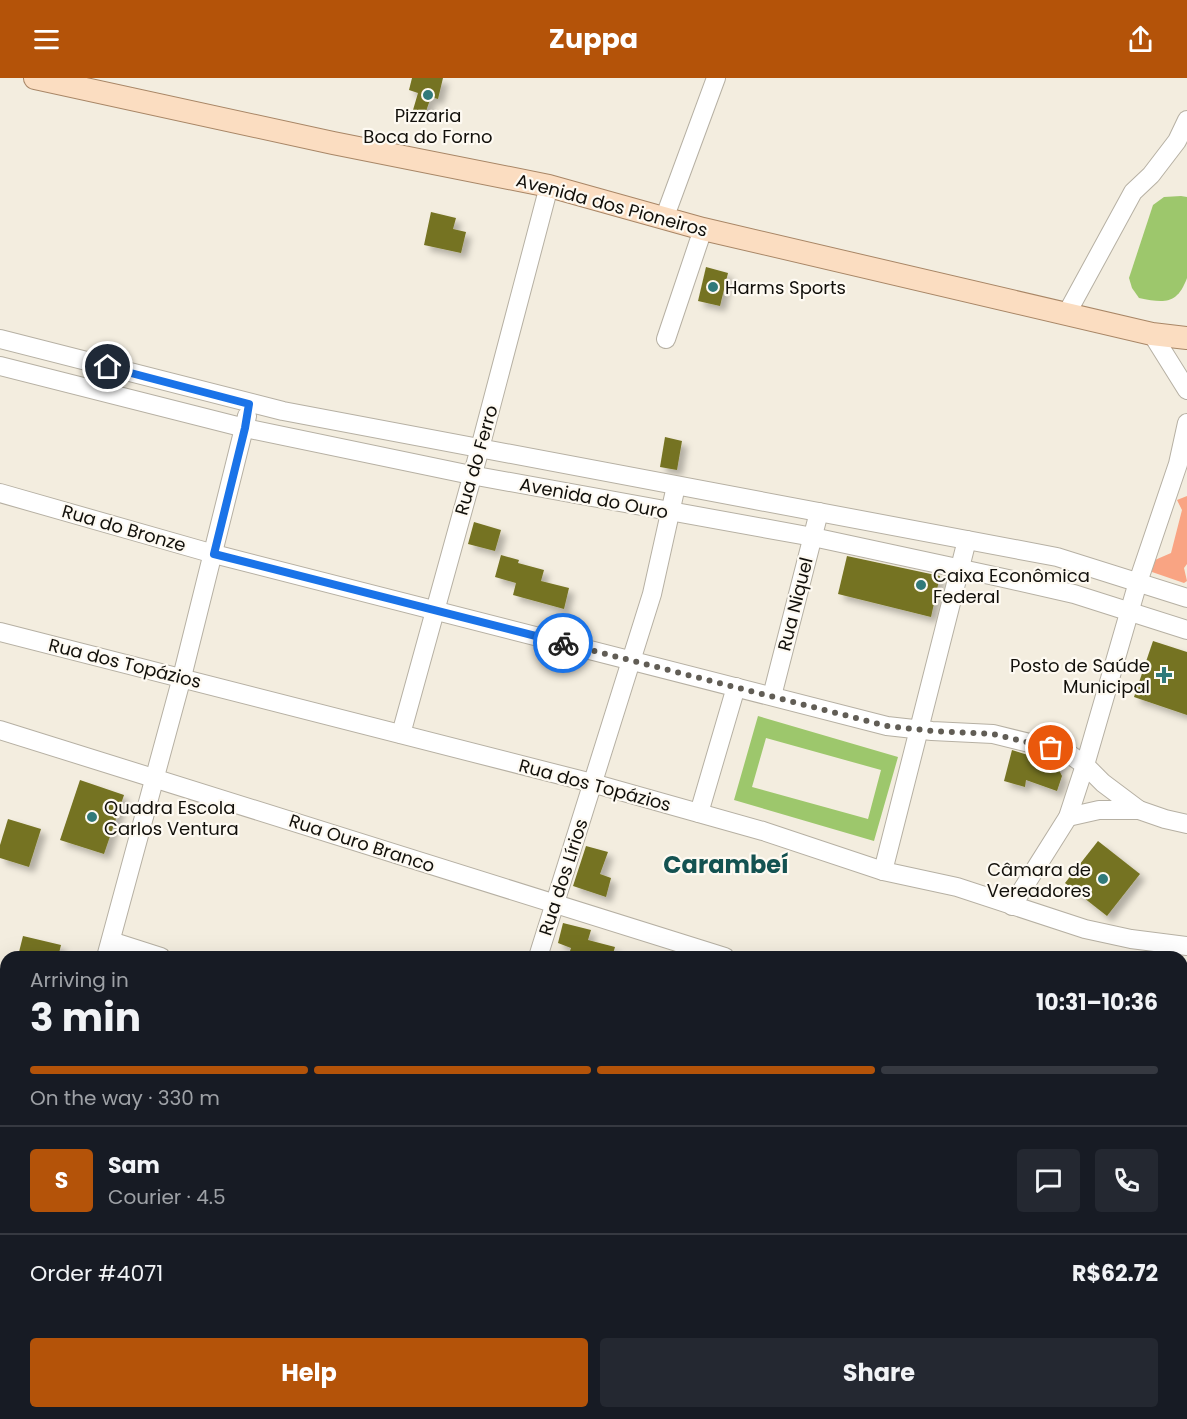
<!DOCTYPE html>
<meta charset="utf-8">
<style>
:root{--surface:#171b24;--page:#242831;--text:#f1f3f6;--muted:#9ea1a6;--line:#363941;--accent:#b45309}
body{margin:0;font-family:Poppins,sans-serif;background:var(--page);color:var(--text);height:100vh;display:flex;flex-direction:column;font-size:22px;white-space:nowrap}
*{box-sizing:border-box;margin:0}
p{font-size:20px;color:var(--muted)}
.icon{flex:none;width:33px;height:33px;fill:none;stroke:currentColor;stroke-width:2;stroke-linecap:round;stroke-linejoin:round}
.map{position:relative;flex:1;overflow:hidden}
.drawer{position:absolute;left:0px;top:873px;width:1188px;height:468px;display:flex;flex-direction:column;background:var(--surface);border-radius:18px 18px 0 0;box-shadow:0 6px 24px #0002}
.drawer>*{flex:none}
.pin{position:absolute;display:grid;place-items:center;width:51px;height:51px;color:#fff;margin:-26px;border:3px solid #fff;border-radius:50%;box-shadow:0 2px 6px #0007}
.courier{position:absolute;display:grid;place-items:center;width:60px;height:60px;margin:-30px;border:4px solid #1a73e8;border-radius:50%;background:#fff;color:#222;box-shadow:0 2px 8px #0007}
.overview em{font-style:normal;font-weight:700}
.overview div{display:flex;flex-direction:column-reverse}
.overview{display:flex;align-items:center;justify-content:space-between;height:102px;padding:0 30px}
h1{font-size:39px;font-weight:700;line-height:45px}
.bar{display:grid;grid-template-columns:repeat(4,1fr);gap:9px 6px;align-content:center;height:72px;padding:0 30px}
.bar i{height:8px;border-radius:4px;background:var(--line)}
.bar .active{background:var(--accent)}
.bar p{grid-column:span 4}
.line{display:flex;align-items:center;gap:15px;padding:0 30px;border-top:2px solid var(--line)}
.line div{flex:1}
.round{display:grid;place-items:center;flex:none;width:63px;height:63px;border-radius:6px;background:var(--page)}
.cta{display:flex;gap:12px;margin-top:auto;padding:12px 30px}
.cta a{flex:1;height:69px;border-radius:6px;background:var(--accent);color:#fff;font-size:24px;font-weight:700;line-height:69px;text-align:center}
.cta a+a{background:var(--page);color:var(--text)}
header{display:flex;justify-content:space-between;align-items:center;height:78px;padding:0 30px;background:var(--accent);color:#fff;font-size:27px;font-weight:700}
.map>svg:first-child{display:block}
.green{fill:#f9a483}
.water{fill:#9dc76c;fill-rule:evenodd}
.building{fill:#757321;filter:url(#shadow)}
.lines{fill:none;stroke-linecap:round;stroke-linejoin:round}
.minor-casing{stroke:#b6b0a3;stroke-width:20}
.major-casing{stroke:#a88666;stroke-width:24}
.minor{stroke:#fff;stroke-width:18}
.major{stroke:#fbddc1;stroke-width:22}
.done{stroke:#615d55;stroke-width:6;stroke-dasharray:0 10.8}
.route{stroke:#1a73e8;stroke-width:8}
.poi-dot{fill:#317a7a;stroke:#fefaf2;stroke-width:2}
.labels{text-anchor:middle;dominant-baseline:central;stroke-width:4.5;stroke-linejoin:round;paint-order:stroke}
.poi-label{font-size:18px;fill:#12100b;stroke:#fefaf2;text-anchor:start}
.street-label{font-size:18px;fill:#12100b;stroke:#fefaf2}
.district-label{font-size:24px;font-weight:bold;fill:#145251;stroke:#fefaf2}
</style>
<header><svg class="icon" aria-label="menu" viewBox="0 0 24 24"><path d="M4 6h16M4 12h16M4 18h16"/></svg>Zuppa<svg class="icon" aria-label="share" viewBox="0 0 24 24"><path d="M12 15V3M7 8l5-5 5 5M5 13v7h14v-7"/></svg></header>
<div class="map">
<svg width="1187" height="1341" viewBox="0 0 1187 1341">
<defs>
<filter id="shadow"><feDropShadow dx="5.5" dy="5.5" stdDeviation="3" flood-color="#0004"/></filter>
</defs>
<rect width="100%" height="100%" fill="#f3eddf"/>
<polygon class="green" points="1187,418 1187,486 1184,490 1187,503 1184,505 1152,494 1148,485 1171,475 1182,432 1177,422"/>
<g class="water">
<path d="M1181,118L1187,119V200C1177,227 1164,225 1139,220L1132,210L1129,200L1153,127L1164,119Z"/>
<path d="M758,638L898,679L874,763L734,722ZM766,660L881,692L868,741L752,709Z"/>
</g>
<g class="building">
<polygon points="412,0 443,0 438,21 431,19 425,36 413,32 418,15 409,12"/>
<polygon points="431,134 456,140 453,151 466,154 461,175 424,167"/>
<polygon points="706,189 728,195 720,228 698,223"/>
<polygon points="665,359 682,363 677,392 660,389"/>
<polygon points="474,444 501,452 495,473 468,466"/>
<polygon points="501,477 519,482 518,485 544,492 541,503 569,510 564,531 513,517 516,505 495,499"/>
<polygon points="847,478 940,498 931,539 838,516"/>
<polygon points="1153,563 1187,574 1187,637 1134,619"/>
<polygon points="1012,672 1056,686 1062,698 1057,713 1026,702 1025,709 1004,703"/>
<polygon points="80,702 124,717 104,776 60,762"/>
<polygon points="8,741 41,751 29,789 0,780 0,767"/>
<polygon points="1098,763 1140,796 1107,838 1065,805"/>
<polygon points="586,768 608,774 600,796 611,800 606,819 573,808"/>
<polygon points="563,845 591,852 588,862 615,869 612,879 568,879 571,870 558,865"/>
<polygon points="23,858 61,867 58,879 28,879 29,876 19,874"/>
</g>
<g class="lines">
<g class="minor-casing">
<g id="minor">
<polyline points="664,141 716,0"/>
<polyline points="1067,235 1133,114 1151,97 1177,63 1187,42"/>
<polyline points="1152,256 1187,312"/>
<polyline points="0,261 283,333 1057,479 1187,520"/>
<polyline points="666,261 703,151"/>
<polyline points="0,288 245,350 471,397 813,459 999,499 1074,516 1187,552"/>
<polyline points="0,415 214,476 887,648 932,653 993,656 1066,674 1085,687 1103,705 1139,732"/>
<polyline points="0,554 592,705 763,753 883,793 957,809 1085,851 1131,861 1187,868"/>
<polyline points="772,618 819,434"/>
<polyline points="0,652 725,879"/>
<polyline points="401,656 480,370 549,108"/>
<polyline points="699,735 736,609"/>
<polyline points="1068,739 1099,732 1139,732 1165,741 1187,746"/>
<polyline points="883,793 967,462"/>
<polyline points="1012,828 1068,739 1085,687 1138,504 1178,386 1187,345"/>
<polyline points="111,863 161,879"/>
<polyline points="106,879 182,599 247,338"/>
<polyline points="538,879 652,516 676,408"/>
<polyline points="0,1003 6,1005"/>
<polyline points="1182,1023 1187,1025"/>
<polyline points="1182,1198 1187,1200"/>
<polyline points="0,1202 6,1185"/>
<polyline points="514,1335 535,1341"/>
<polyline points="1057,1335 1075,1341"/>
<polyline points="92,1341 94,1335"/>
<polyline points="262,1341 264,1335"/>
<polyline points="391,1341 393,1335"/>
<polyline points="669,1341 670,1335"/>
<polyline points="807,1341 808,1335"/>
</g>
</g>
<g class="major-casing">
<polyline id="major" points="35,0 333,65 549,108 703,151 1152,256 1187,260"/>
</g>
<use href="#minor" class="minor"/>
<use href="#major" class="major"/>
</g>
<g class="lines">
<polyline class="done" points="563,565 887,648 932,653 993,656 1051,670"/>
<polyline class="route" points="108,289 249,326 245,350 214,476 563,565"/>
</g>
<g class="poi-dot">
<circle cx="428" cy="17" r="6"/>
<circle cx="713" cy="209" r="6"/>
<circle cx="921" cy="507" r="6"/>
<path d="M1161 588h6v6h6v6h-6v6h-6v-6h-6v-6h6z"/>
<circle cx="92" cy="739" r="6"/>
<circle cx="1103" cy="801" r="6"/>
</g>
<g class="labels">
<g class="poi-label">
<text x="428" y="37" text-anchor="middle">Pizzaria<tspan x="428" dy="21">Boca do Forno</tspan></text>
<text x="725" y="209">Harms Sports</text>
<text x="933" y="497">Caixa Econômica<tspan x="933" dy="21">Federal</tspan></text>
<text x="1150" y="587" text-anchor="end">Posto de Saúde<tspan x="1150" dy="21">Municipal</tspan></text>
<text x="104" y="729">Quadra Escola<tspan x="104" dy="21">Carlos Ventura</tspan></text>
<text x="1091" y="791" text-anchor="end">Câmara de<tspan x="1091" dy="21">Vereadores</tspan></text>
</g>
<g class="street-label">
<text transform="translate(612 127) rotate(15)">Avenida dos Pioneiros</text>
<text transform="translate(476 382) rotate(-74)">Rua do Ferro</text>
<text transform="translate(594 420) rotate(11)">Avenida do Ouro</text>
<text transform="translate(124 450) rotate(16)">Rua do Bronze</text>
<text transform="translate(795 526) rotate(-76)">Rua Niquel</text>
<text transform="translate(125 585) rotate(14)">Rua dos Topázios</text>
<text transform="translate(595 707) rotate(15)">Rua dos Topázios</text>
<text transform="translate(362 765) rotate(18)">Rua Ouro Branco</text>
<text transform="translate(563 799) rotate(-72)">Rua dos Lírios</text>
</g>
<g class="district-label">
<text x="726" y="786">Carambeí</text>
</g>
</g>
</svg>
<div class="pin" style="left:1051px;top:670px;background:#ea580c"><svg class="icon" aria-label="bag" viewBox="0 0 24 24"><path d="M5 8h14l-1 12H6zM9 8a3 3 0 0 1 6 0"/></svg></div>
<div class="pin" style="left:108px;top:289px;background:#1f2937"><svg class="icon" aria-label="home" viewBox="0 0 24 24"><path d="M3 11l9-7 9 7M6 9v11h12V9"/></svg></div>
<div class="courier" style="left:563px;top:565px"><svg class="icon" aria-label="bike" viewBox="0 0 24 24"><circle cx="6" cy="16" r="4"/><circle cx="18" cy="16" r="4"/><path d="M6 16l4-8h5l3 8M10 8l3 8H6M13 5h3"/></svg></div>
<section class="drawer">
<div class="overview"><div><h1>3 min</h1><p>Arriving in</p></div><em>10:31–10:36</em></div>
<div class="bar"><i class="active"></i><i class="active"></i><i class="active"></i><i></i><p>On the way · 330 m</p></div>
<div class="line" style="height:108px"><b class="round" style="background:var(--accent);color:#fff">S</b><div><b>Sam</b><p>Courier · 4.5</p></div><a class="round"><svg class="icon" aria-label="chat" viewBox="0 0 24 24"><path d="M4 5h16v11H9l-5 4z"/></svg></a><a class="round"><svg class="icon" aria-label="phone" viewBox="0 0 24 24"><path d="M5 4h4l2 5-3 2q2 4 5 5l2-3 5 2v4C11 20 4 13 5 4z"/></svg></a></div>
<div class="line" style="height:78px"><div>Order #4071</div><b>R$62.72</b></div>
<div class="cta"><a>Help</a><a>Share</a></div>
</section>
</div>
